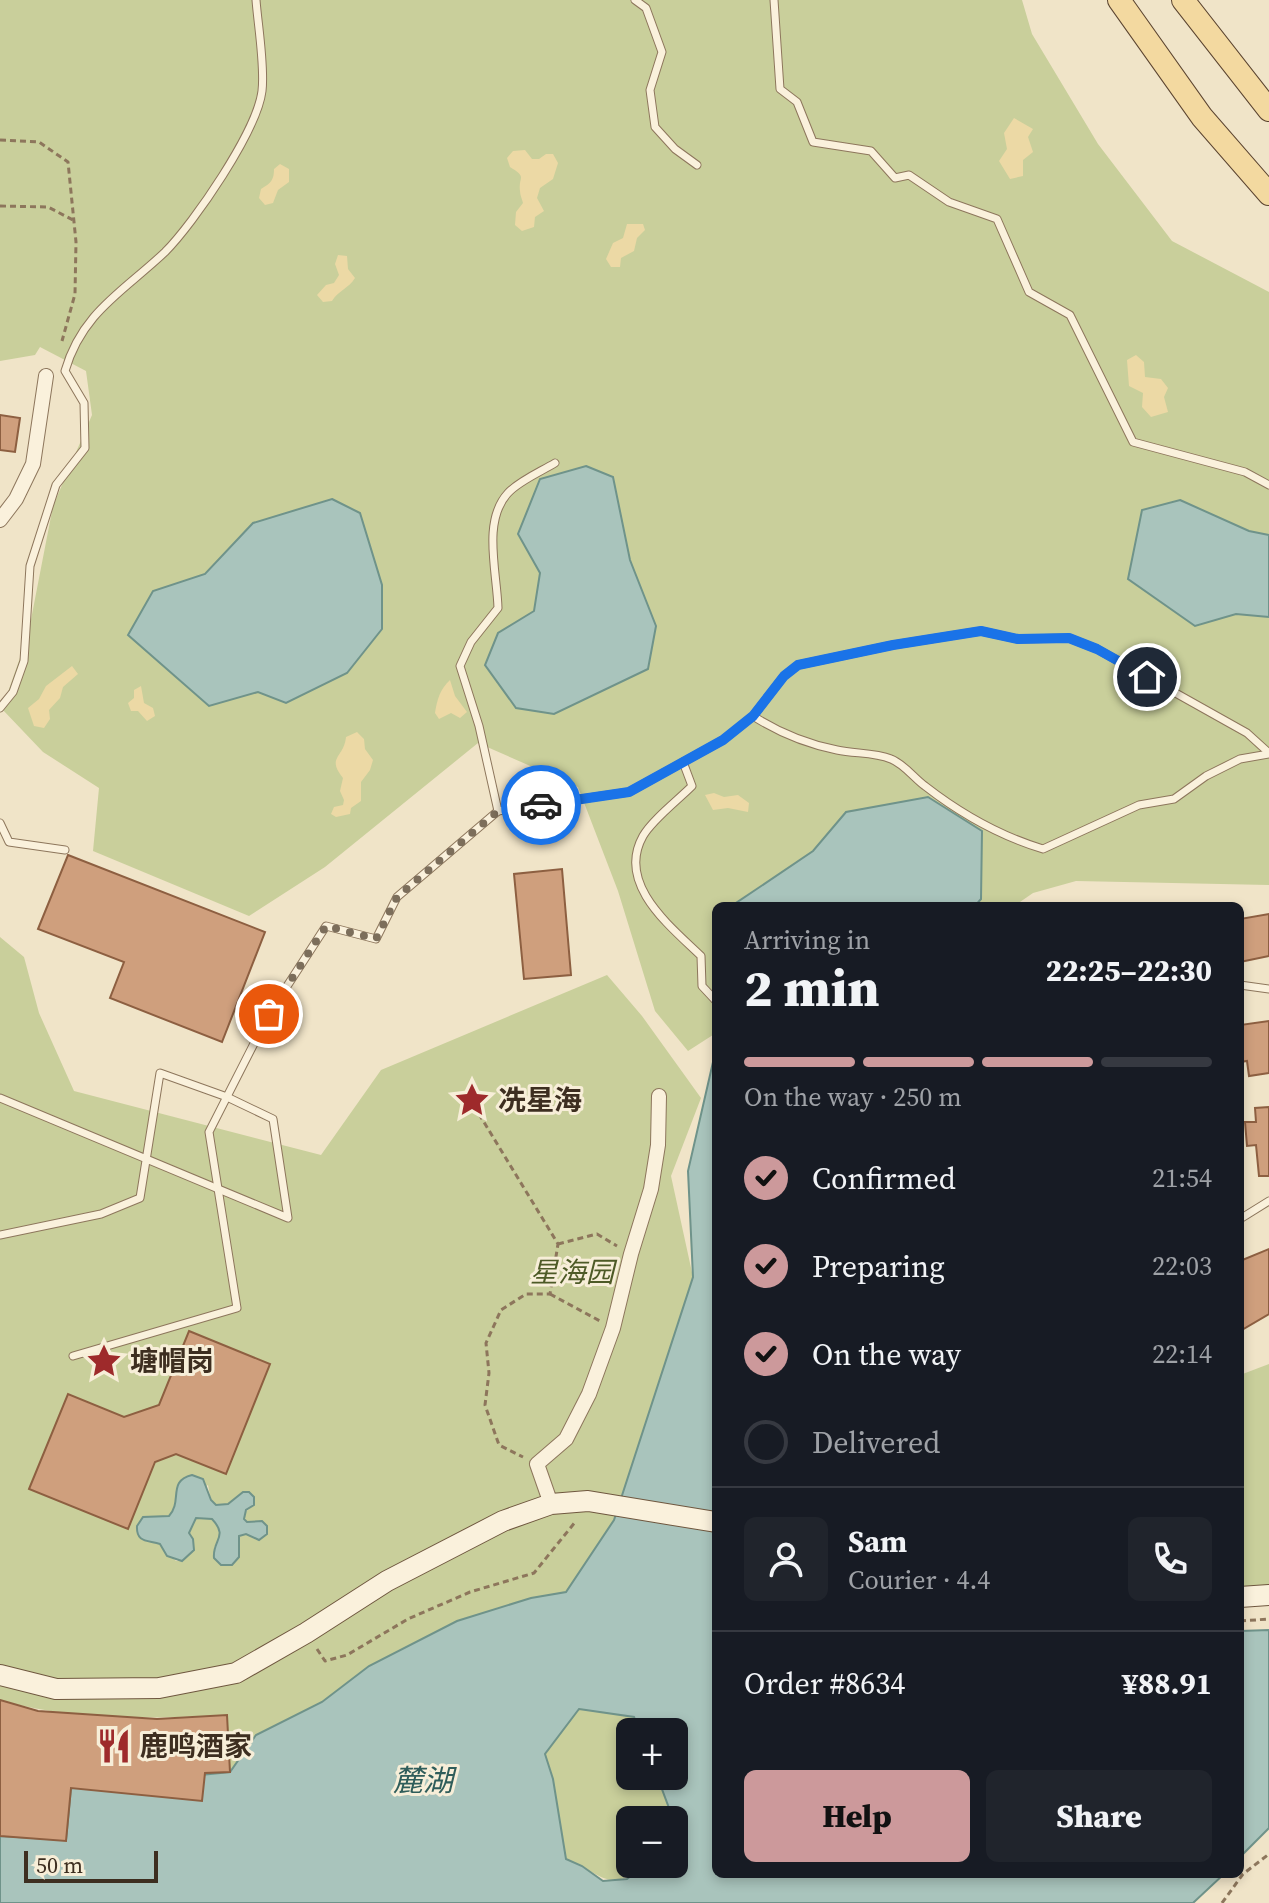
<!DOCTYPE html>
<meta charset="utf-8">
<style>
:root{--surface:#171b24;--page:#20242c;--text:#f1f3f6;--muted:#9ea1a6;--line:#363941;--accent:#cc999b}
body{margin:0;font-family:"Source Serif 4","Noto Sans SC",serif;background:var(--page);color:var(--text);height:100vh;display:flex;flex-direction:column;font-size:30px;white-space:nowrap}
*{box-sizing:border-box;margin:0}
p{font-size:26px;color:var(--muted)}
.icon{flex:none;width:44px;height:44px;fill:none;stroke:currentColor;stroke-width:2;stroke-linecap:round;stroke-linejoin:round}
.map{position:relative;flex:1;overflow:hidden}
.panel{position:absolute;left:712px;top:902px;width:532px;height:976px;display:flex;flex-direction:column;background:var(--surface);border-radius:12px;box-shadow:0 4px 12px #0003}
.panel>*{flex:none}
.fabs{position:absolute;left:616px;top:1718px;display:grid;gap:16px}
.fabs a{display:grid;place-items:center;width:72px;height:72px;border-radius:12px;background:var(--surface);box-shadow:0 4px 12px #0003;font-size:40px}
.scale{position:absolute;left:24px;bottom:20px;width:134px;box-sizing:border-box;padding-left:8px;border:4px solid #3d2e20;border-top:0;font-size:22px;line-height:28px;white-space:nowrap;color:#3d2e20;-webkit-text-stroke:6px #f7eed8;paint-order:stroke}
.pin{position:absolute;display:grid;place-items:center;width:68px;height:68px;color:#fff;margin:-34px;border:4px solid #fff;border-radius:50%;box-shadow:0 2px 8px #0007}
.courier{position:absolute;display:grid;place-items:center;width:80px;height:80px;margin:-40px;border:6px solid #1a73e8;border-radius:50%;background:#fff;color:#222;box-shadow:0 2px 10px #0007}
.headline em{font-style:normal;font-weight:800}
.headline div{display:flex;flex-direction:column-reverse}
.headline{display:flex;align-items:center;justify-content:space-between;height:136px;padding:0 32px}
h1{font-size:52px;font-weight:800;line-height:60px}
.bar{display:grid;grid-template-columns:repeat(4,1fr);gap:12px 8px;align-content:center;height:96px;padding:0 32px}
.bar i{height:10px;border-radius:6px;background:var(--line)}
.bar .selected{background:var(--accent)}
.bar p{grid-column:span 4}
.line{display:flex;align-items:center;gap:20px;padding:0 32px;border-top:2px solid var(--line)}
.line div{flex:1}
.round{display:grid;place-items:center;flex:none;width:84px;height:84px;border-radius:12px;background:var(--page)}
ol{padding:0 32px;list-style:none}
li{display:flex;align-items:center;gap:24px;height:88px}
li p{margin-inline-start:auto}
li .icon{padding:8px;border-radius:50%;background:var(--accent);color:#111;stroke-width:4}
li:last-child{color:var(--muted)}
li i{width:44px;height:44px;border:4px solid var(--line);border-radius:50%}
.cta{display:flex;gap:16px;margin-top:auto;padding:16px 32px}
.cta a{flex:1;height:92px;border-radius:12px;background:var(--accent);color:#111;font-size:32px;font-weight:800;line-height:92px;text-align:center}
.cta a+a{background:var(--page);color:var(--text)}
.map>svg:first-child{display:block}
.green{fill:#c9cf9b;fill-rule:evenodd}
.sand{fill:#ecd9a5}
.water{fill:#a9c4bc;stroke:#6f938a;stroke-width:2;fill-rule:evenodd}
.building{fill:#cf9f7d;stroke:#8d5f41;stroke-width:2}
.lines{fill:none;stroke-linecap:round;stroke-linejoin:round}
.lane-casing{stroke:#8d765c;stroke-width:9}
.street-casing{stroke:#8d765c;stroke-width:16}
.secondary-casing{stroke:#6f573f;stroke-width:22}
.primary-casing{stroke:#5b4430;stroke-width:24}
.path{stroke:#8d765c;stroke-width:3;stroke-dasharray:6 4;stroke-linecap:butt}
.lane{stroke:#faf1dc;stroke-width:7}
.street{stroke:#faf1dc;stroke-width:14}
.secondary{stroke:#faf1dc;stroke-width:20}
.primary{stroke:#f3d9a0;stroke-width:22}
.done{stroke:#7c6e5b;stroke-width:8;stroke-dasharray:0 14.4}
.route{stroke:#1a73e8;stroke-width:10}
.labels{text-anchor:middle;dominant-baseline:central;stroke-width:6;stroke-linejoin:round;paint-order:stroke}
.poi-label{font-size:28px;font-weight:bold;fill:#3d2e20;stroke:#f7eed8;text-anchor:start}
.park-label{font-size:28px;font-style:italic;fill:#4d5a26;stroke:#f7eed8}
.water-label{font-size:30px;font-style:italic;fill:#2f5d5a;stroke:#f7eed8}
</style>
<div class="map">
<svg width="1269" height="1903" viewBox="0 0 1269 1903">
<rect width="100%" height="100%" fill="#f0e4c8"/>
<g class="green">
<polygon points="0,0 1022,0 1032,34 1098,144 1172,241 1269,292 1269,885 1076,881 1033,893 1014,906 716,906 716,1033 688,1051 655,1011 618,891 578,787 478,743 325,867 249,916 93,851 99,788 43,752 2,709 28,635 53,506 92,415 86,371 40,347 35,355 0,361"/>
<path d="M0,937L24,957L39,1013L74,1091L321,1155L381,1070L607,975L642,1016L701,1098L671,1176L693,1277L614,1520L566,1592L531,1598L457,1621L369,1666L322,1702L256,1735L230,1772L226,1715C151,1719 73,1721 0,1700ZM208,1485L211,1501L215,1505L227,1504L246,1492L255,1499L254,1505L243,1514L255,1539L247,1534L239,1536L240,1552L226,1566L217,1562L214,1548C221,1536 222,1530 212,1519L196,1518L189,1533L194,1550L182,1561H176L160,1544L155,1542L154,1516H169L177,1504Z"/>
<polygon points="1269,1364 1269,1606 1240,1606 1240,1375"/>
<path d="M579,1709L634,1717L640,1732H630V1776H657L672,1816L670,1820H630V1864H646C607,1895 604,1874 566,1859L553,1779L544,1754Z"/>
</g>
<g class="sand">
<polygon points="1014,118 1033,129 1028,137 1033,152 1023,160 1023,176 1010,179 999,161 1007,149 1004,133"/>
<path d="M525,150L532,159H539L546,154H553L558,163L553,179L540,188L537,198L544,211L535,217L534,227L522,231L515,225L516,212L523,203C522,199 520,195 520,191C518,176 528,178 510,167L507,158L513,151Z"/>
<path d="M280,164L289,169V182L278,190L273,203L265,205L259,198L261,189C271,183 274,180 274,169Z"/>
<polygon points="627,224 643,224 645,230 637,238 634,251 621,258 620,267 611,267 606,259 613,243 623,238"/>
<path d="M338,255L347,256L348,269L355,278C349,288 338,291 332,301L323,302L317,295L326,285L334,283L339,275L335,264Z"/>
<polygon points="1136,355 1144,362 1145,377 1161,379 1168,388 1164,397 1168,412 1151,417 1142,407 1143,393 1129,386 1127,360"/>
<polygon points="72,666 78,674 63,687 60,698 49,710 50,719 44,728 34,726 28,708 39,699 46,686"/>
<path d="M450,680L455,696L467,712L460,718L451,713L439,719L435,713C437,700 440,689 450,680Z"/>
<polygon points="141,686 144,703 153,708 155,716 147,721 138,711 131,711 128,703 134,698 134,690"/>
<path d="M357,732L364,739L365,749L373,760L370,770L361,782V801L351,808L350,814L336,817L331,814L334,807L343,805L344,800L340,791L343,778C326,757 344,758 346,737Z"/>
<polygon points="714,793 724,797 738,795 749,803 748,812 728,808 713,810 705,795"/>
</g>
<g class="water">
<polygon points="586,466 613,477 630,560 656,626 648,669 554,714 516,708 485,665 498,633 534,611 540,573 518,534 540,479"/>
<polygon points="332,499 360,513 382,585 382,629 347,673 286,703 258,692 209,706 128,635 153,591 205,574 253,523"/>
<polygon points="1180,500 1249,531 1269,535 1269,617 1236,614 1195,626 1128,579 1142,510"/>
<polygon points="928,797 982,831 981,899 975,906 735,906 736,903 813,851 846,812"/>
<path d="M716,1049V1874H1224L1193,1903H0V1836L66,1840L71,1788L230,1772L256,1735L322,1702L369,1666L457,1621L531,1598L566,1592L614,1520L693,1277L688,1171ZM579,1709L634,1717L640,1732H674V1776H657L672,1816L670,1820H674V1864H646L627,1879L603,1881L582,1866L566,1859L553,1779L545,1754Z"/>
<path d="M192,1475L203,1479L211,1500L216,1505L228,1504L243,1492H249L254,1497V1505L246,1510L244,1519L247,1522L262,1521L267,1526V1534L259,1540L246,1534L239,1536V1557L232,1565H221L214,1558C212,1540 229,1537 212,1519L196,1518L189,1533L193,1539L194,1550L182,1561L167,1556L160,1544C148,1540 136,1543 137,1526L143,1517L169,1516C183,1501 167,1481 192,1475Z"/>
<polygon points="1269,1630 1269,1828 1240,1857 1240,1631"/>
</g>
<g class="building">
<polygon points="0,415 20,418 15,452 0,450"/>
<polygon points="68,855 265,932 222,1042 110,998 124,962 38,929"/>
<polygon points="562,869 571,975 524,979 514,874"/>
<polygon points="1269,914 1269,956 1240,962 1240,919"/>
<polygon points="1269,1021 1269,1073 1249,1076 1247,1061 1240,1062 1240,1025"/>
<polygon points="1269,1107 1269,1176 1259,1176 1256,1145 1247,1146 1245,1122 1256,1122 1255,1108"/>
<polygon points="1269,1249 1269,1314 1240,1331 1240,1261"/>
<polygon points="189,1331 270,1364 226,1474 176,1454 155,1462 128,1529 29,1489 68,1394 124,1417 159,1405"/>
<polygon points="0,1700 38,1711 157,1719 227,1715 230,1772 205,1773 202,1801 71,1788 66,1841 0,1836"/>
</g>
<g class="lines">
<g class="lane-casing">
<g id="lane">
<polyline points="635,0 646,8 662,52 650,90 655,127 675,149 697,165"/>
<polyline points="774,0 780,89 797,102 813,142 871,151 895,178 909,175 949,202 997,219 1029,292 1070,315 1133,442 1245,472 1269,485"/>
<path d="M0,708L13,692L24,661L30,566L56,485L85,448L84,403L65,371C82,312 124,291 165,252C194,223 257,131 262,91C265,66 258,26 256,0"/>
<path d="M753,716C778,732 807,744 837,750C855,754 874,752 891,759C904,764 914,778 925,786C961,814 1000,836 1043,849L1139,805L1174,799L1206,776L1240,759L1269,754"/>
<path d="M683,762L692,786C678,800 652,820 643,836C616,884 670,926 701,956L702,986L716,1001"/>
<polyline points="498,811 629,792 723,740 753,716 784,676 798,665 893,645 981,631 1018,639 1069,638 1097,649 1247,733 1269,753"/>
<polyline points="0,823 9,842 65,850"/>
<polyline points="1240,985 1269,989"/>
<path d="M0,1098C96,1138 192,1178 288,1218L273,1119L227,1097L160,1073L140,1198L101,1214L0,1235"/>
<polyline points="1240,1219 1269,1201"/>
<path d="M73,1356L237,1308L209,1132L269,1014L326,926L376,939L397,897L498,811L479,726L460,666L471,642L498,608C497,572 482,521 508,493C519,481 540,472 555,463"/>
</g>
</g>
<g class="street-casing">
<g id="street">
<polyline points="0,520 16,499 33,464 46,376"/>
<polyline points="551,1504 537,1464 566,1439 589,1394 613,1328 631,1254 651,1189 658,1145 659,1096"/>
</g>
</g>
<g class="secondary-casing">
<g id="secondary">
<polyline points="1240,1597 1269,1595"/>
<polyline points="0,1675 56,1689 159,1688 236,1673 306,1633 387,1581 503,1521 551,1504 588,1501 716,1522"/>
</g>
</g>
<g class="primary-casing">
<g id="primary">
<polyline points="1119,0 1202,117 1269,194"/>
<polyline points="1183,0 1269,110"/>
</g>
</g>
<g class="path">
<polyline points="0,140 39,142 68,162 76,242 75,294 62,341"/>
<polyline points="0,206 48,207 73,220"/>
<polyline points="479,1114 558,1244 550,1294 526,1294 501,1310 486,1343 489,1373 485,1405 499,1445 523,1457"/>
<polyline points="558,1244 597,1234 617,1246"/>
<polyline points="550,1294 600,1321"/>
<polyline points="1240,1621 1269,1619"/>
<polyline points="317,1649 325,1661 347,1655 408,1619 470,1592 534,1573 576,1521"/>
<polyline points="1222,1903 1243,1874 1269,1854"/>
</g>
<use href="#lane" class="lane"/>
<use href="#street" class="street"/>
<use href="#secondary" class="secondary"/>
<use href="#primary" class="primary"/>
</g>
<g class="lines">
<polyline class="done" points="269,1014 326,926 376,939 397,897 498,811 541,805"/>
<polyline class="route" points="541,805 629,792 723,740 753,716 784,676 798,665 893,645 981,631 1018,639 1069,638 1097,649 1147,677"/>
</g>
<defs>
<g id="sight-bare" transform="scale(2.76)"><path d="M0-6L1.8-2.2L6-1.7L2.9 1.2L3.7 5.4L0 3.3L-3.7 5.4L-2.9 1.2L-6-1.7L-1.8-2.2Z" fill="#9e2a2b" stroke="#f7eed8" stroke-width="2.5" paint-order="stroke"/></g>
<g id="restaurant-bare" transform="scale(2.76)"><path d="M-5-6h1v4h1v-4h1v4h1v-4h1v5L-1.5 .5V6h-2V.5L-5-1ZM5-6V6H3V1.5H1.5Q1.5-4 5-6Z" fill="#9e2a2b" stroke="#f7eed8" stroke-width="2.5" paint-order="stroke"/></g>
</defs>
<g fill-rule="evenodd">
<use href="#sight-bare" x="472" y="1100"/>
<use href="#sight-bare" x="104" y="1361"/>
<use href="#restaurant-bare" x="114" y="1746"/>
</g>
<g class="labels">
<g class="poi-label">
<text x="498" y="1100">冼星海</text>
<text x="130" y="1361">塘帽岗</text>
<text x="140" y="1746">鹿鸣酒家</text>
</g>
<g class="park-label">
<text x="572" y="1272">星海园</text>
</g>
<g class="water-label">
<text x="423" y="1780">麓湖</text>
</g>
</g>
</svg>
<div class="fabs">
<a>+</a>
<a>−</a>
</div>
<div class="scale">50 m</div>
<div class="pin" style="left:269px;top:1014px;background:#ea580c"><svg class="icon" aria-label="bag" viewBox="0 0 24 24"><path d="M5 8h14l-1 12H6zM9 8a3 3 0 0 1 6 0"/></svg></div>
<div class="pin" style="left:1147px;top:677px;background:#1f2937"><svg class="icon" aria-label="home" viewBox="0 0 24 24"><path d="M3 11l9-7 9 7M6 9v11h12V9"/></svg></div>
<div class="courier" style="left:541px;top:805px"><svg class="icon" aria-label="car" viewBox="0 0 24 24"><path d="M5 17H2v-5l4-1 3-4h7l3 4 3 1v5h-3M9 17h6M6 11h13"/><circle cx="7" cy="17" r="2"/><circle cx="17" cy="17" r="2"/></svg></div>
<section class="panel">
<div class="headline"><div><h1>2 min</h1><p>Arriving in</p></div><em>22:25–22:30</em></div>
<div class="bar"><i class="selected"></i><i class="selected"></i><i class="selected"></i><i></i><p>On the way · 250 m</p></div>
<ol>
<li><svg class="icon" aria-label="check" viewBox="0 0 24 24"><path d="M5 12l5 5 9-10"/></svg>Confirmed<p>21:54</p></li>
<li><svg class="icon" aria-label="check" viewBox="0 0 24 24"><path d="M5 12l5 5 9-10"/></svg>Preparing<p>22:03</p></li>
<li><svg class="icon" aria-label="check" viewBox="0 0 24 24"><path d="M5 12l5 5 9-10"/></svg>On the way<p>22:14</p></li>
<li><i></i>Delivered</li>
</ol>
<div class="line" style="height:144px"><a class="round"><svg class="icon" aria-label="person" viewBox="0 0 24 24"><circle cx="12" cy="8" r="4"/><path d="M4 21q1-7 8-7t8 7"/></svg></a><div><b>Sam</b><p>Courier · 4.4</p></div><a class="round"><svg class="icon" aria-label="phone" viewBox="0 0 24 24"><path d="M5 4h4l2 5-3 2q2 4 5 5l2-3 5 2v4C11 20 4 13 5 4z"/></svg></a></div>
<div class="line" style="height:104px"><div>Order #8634</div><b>¥88.91</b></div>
<div class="cta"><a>Help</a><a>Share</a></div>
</section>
</div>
